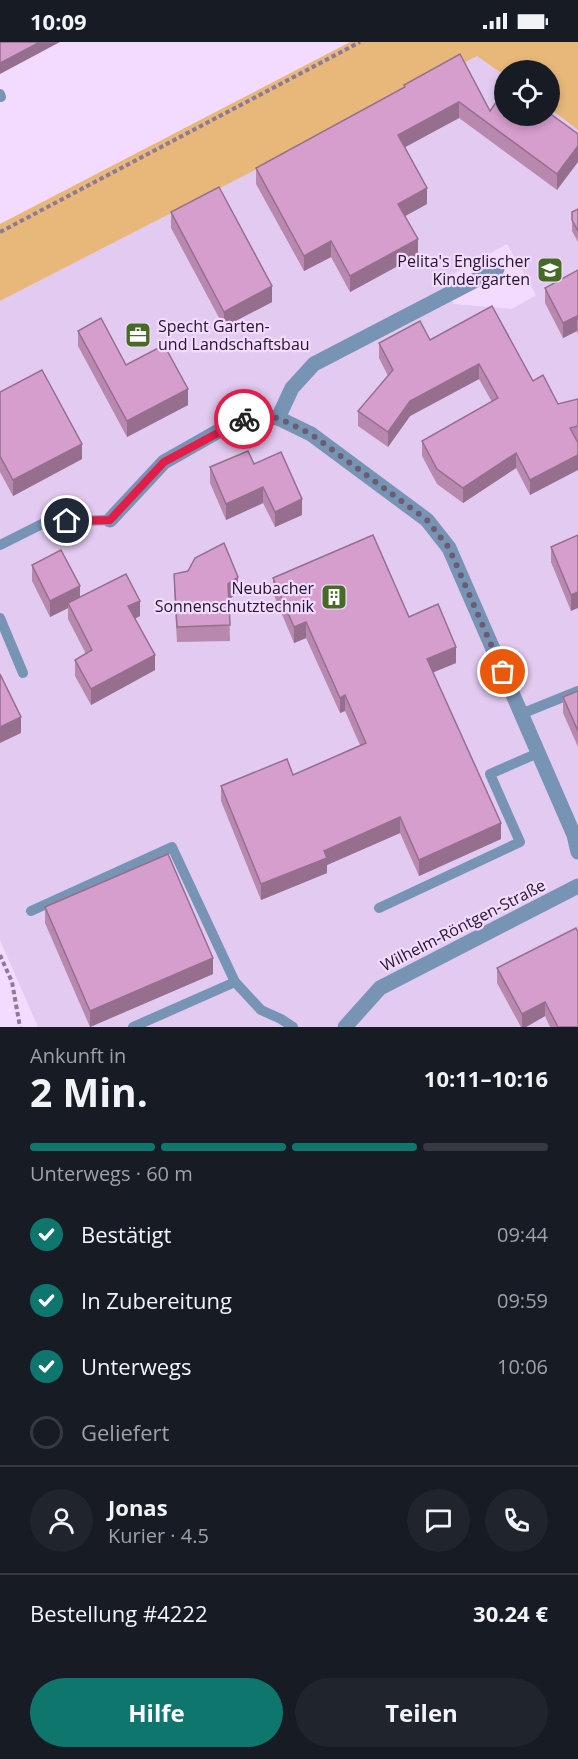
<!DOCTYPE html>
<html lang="de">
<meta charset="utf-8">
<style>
:root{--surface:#171b24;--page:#20242c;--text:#f1f3f6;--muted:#9ea1a6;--line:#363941;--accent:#0f766e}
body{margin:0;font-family:"Open Sans",sans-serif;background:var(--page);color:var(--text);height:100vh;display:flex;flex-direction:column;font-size:22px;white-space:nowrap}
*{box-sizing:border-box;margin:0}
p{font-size:20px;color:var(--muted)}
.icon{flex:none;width:33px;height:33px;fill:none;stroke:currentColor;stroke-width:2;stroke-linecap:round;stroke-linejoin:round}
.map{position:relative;height:985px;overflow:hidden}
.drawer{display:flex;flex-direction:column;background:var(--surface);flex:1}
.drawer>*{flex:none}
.controls{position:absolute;left:494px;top:18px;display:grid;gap:12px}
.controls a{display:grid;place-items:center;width:66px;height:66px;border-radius:50%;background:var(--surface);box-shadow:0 3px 9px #0003;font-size:30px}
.pin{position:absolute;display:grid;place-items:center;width:51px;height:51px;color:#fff;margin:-26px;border:3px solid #fff;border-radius:50%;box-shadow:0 2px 6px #0007}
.courier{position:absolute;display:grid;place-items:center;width:60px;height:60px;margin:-30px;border:4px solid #e11d48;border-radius:50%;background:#fff;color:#222;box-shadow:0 2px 8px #0007}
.head em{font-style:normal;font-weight:700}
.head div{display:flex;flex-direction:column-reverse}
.head{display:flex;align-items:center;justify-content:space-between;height:102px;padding:0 30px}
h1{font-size:39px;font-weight:700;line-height:45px}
.bar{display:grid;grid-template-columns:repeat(4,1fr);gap:9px 6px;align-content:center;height:72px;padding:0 30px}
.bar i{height:8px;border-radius:4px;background:var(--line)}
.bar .selected{background:var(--accent)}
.bar p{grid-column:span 4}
.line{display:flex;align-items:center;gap:15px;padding:0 30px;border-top:2px solid var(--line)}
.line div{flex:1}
.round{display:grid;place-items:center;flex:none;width:63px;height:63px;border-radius:32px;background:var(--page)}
ol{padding:0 30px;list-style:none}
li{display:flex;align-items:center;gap:18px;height:66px}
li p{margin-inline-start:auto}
li .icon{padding:6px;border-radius:50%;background:var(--accent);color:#fff;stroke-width:4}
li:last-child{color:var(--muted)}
li i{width:33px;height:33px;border:3px solid var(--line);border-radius:50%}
.primary-button{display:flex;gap:12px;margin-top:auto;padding:12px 30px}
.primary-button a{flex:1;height:69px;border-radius:36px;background:var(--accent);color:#fff;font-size:24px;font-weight:700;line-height:69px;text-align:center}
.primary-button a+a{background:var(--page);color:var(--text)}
.status{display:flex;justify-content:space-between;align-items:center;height:42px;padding:0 30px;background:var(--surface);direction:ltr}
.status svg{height:16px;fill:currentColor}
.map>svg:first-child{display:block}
.built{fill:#e3caf1;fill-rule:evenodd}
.green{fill:#e8b87a}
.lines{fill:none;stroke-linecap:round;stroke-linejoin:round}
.path{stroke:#8c7a96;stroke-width:4;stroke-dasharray:4.5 3;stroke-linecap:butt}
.service{stroke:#7894b5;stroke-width:10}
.minor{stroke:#7894b5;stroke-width:15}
.wall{fill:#b888af}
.shaded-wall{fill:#966f8f}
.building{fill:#d69ecc;stroke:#966f8f;stroke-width:1.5}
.done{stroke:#6c5b75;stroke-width:6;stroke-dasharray:0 10.8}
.route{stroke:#e11d48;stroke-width:8}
.labels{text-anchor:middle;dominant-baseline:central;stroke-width:4.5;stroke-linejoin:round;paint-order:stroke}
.poi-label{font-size:16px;fill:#24162b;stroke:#f2dbff;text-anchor:end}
.street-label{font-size:16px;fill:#24162b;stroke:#f2dbff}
</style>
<div class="status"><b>10:09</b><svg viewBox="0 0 49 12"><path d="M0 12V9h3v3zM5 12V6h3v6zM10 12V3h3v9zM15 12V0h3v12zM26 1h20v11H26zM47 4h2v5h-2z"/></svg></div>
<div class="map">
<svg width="578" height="985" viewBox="0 0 578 985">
<rect width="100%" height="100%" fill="#f2dbff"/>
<path class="built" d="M477,13L504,33V74H549V66L578,88V985H38L0,898V259ZM507,202L536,253L512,267L454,262L441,239Z"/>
<polygon class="green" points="350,0 578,0 578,88 549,66 549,28 504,28 504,33 477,14 0,259 0,182"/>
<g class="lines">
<g class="path">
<polyline points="0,190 360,0"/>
<polyline points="0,913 12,940 20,985"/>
</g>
<g class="service">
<polyline points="0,52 1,55"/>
<polyline points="0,503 46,480 110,478"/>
<polyline points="0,576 23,631"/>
<polyline points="521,672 578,649"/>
<polyline points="379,866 520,800 490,732 538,711"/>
<polyline points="31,869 172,805 235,940 261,968 281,977 293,985"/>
<polyline points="133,985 235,940"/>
</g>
<g class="minor">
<polyline points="278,376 292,346 314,322 497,227"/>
<polyline points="110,478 164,420 238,378 258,374 278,376 311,392 427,478 449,506 574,793 578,810"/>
<polyline points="345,985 380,946 578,844"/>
</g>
</g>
<g class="wall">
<polygon points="404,43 490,69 578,92 557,148 459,76 405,105 427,162 405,174 418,213 350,250 331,215 304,229 256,142 256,126 404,45"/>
<polygon points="578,167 578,200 572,189 572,170"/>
<polygon points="171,170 272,260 224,285 171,186"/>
<polygon points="578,228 578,293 577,289 563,296 545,261 545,246"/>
<polygon points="78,289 126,323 188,363 127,395 78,304"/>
<polygon points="430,298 533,339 558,362 578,357 578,399 530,453 516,426 463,461 437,442 422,414 422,399 492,360 479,337 410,374 388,405 358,384 358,369 388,334 379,316 379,301"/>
<polygon points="0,350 82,417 13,454 0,430"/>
<polygon points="254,422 302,473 275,485 263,461 226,478 210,441 210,425"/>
<polygon points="578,493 571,569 551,520 551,505"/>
<polygon points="32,523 80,556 140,574 135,577 155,628 91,663 75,634 75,618 86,612 68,577 68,566 50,575 32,539"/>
<polygon points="188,529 238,551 229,557 230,599 177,600 174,548 174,532"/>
<polygon points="273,536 409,575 456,621 433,630 501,797 419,834 400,791 327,823 327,831 261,858 221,759 221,744 293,733 360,703 345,669 340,671 306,596 294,601 273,551"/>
<polygon points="578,649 578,705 563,671 563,655"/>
<polygon points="45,865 213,932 90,985 45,881"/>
<polygon points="576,886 578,985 550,985 545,974 526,985 521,985 497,941 497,926"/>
</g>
<g class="shaded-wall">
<polygon points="40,0 60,0 0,32 0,21"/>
<polygon points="459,60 459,76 398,109 398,93"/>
<polygon points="578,104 578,120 557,148 557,132"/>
<polygon points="427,146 427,162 398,178 398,162"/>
<polygon points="418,197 418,213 350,250 350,234"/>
<polygon points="331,199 331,215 304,229 304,214"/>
<polygon points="272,244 272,260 224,285 224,270"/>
<polygon points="577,274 577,289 563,296 563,281"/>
<polygon points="479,322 479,337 410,374 388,405 388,390 410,359"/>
<polygon points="188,347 188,363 127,395 127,379"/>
<polygon points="82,402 82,417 13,454 13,438"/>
<polygon points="516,411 516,426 463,461 463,446"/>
<polygon points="578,413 578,428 530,453 530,438"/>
<polygon points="263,445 263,461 226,478 226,462"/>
<polygon points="302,457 302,473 275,485 275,470"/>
<polygon points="238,535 238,551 228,558 228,542"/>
<polygon points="80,544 80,560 68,561 68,566 50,575 50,559"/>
<polygon points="578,550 578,566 571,569 571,553"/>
<polygon points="140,559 140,574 128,580 128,564"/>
<polygon points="306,580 306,596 294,601 294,585"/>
<polygon points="456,605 456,621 427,633 427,617"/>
<polygon points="155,613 155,628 91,663 91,647"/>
<polygon points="345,653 345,669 340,671 340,656"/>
<polygon points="21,675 21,691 0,701 0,685"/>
<polygon points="400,775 400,791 327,823 327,831 261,858 261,842 324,809"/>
<polygon points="501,781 501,797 419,834 419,818"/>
<polygon points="213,916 213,932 90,985 90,969"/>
<polygon points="545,960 545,974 526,985 522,985 522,972"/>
</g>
<g class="building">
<polygon points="0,0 40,0 0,21"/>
<polygon points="460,12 490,69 504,49 504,74 549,74 549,71 578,92 578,104 557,132 459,60 398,93 427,146 398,162 418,197 350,234 331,199 304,214 256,126 405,45 404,43"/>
<polygon points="219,145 272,244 224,270 171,170"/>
<polygon points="578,167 578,189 572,178 572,170"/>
<polygon points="578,228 578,278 577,274 563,281 545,246"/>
<polygon points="492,264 533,339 543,333 558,362 578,357 578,384 570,386 578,401 578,413 530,438 516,411 463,446 437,427 422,399 498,356 479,322 410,359 388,390 358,369 393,328 379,301 420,279 430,298"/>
<polygon points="101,276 126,323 164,303 188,347 127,379 78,289"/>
<polygon points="42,328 82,402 13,438 0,414 0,350"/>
<polygon points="248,409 254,422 281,410 302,457 275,470 263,445 226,462 210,425"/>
<polygon points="373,493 409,575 438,562 456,605 427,617 501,781 419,818 400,775 324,809 327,816 261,842 221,744 287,717 293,733 366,701 345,653 340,656 306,580 294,585 273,536"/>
<polygon points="578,493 578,550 571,553 551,505"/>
<polygon points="224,501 238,535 228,542 230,583 177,585 174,532 188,529 195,516"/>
<polygon points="61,508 80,544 50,559 32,523"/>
<polygon points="126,532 140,559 128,564 155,613 91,647 75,618 92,608 68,561"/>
<polygon points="0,632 21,675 0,685"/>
<polygon points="578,649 578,689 563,655"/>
<polygon points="168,812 213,916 90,969 45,865"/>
<polygon points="576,886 578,890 578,985 558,985 545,960 522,972 497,926"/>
</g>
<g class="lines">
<polyline class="done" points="244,377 258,374 278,376 311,392 427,478 449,506 503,630"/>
<polyline class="route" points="67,479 110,478 164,420 244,377"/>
</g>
<defs>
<g id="school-square" transform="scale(1.35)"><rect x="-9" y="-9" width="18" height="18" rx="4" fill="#456b25" stroke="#f2dbff"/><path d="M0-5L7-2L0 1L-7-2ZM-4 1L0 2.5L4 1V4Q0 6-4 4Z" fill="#fff"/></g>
<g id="office-square" transform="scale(1.35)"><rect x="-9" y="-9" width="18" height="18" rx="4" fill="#456b25" stroke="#f2dbff"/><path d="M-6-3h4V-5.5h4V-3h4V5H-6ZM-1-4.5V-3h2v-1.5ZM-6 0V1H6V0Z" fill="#fff"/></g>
<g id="building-square" transform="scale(1.35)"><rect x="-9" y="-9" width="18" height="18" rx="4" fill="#456b25" stroke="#f2dbff"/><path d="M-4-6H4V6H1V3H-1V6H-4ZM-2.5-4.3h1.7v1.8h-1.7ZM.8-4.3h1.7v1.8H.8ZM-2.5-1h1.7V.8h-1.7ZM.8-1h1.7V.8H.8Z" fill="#fff"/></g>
</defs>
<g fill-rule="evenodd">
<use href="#school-square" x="550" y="228"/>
<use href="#office-square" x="138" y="293"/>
<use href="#building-square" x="334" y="555"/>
</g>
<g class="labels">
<g class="poi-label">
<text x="530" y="219">Pelita's Englischer<tspan x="530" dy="18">Kindergarten</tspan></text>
<text x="158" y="284" text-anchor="start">Specht Garten-<tspan x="158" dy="18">und Landschaftsbau</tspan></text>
<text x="314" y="546">Neubacher<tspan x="314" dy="18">Sonnenschutztechnik</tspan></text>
</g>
<g class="street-label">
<text transform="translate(463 883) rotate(-27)">Wilhelm-Röntgen-Straße</text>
</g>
</g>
</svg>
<div class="controls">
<a><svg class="icon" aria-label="locate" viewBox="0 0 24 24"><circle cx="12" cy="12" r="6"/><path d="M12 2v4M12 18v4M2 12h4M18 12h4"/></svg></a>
</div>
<div class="pin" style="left:503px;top:630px;background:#ea580c"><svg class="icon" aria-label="bag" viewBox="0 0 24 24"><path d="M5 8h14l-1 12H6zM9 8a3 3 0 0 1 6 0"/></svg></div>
<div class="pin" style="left:67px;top:479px;background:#1f2937"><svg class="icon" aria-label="home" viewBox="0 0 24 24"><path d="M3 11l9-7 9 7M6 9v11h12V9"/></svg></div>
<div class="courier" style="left:244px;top:377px"><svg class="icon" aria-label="bike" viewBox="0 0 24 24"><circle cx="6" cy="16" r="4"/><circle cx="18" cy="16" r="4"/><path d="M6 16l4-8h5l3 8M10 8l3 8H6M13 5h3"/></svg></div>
</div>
<section class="drawer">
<div class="head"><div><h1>2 Min.</h1><p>Ankunft in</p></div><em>10:11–10:16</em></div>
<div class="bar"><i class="selected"></i><i class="selected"></i><i class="selected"></i><i></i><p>Unterwegs · 60 m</p></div>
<ol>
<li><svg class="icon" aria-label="check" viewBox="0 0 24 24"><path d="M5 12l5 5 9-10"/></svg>Bestätigt<p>09:44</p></li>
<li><svg class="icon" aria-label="check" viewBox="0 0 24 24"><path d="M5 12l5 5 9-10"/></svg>In Zubereitung<p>09:59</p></li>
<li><svg class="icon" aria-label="check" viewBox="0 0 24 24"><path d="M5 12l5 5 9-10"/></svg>Unterwegs<p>10:06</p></li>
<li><i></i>Geliefert</li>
</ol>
<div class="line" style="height:108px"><a class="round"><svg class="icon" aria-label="person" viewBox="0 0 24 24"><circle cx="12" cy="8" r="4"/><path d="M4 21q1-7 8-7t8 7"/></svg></a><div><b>Jonas</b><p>Kurier · 4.5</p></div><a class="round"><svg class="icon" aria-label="chat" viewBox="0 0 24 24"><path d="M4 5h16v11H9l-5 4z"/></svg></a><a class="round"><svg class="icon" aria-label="phone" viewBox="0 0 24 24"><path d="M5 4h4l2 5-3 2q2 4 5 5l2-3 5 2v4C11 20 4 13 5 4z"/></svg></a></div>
<div class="line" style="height:78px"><div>Bestellung #4222</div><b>30.24 €</b></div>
<div class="primary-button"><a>Hilfe</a><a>Teilen</a></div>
</section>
